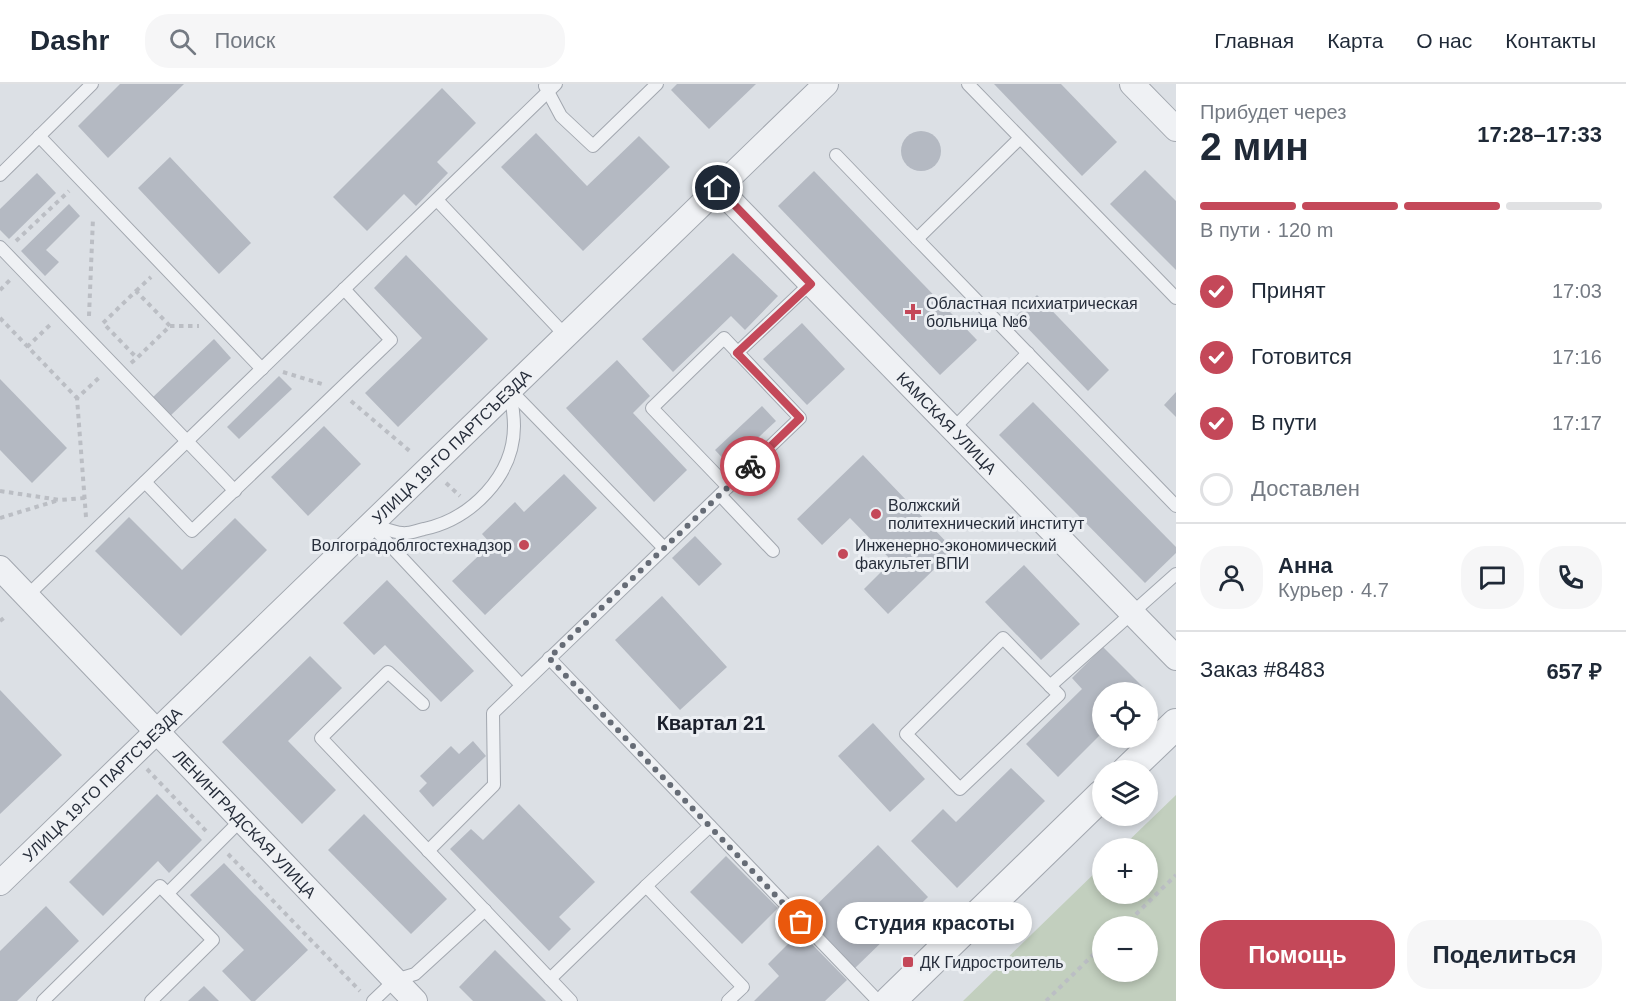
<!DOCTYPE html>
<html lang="ru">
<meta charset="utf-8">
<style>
:root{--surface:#fff;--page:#f6f6f7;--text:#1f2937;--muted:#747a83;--line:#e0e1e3;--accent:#c44859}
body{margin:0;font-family:Helvetica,sans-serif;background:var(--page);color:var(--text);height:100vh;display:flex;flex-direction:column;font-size:22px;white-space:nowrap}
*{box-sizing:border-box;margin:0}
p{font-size:20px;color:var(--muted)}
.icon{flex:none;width:33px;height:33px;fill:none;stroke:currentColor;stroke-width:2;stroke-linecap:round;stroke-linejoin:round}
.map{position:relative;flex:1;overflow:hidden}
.side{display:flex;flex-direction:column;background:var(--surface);width:450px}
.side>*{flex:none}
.tools{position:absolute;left:1092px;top:598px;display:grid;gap:12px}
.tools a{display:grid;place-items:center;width:66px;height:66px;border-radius:50%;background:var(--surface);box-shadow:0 3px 9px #0003;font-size:30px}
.pin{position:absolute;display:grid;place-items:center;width:51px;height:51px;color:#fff;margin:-26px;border:3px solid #fff;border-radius:50%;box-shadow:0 2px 6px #0007}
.courier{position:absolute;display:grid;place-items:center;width:60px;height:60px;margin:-30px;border:4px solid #c44859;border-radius:50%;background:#fff;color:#222;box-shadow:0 2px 8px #0007}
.bubble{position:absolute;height:42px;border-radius:21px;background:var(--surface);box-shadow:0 3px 9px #0003;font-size:20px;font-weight:600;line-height:42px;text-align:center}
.head em{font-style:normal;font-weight:600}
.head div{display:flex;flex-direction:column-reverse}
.head{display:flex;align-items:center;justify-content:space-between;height:102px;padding:0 24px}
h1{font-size:39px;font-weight:600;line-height:45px}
.bar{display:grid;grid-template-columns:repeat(4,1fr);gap:9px 6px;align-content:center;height:72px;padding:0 24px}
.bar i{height:8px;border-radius:4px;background:var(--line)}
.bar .active{background:var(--accent)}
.bar p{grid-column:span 4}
.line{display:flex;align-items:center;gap:15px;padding:0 24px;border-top:2px solid var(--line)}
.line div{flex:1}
.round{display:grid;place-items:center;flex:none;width:63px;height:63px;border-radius:24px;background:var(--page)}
ol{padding:0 24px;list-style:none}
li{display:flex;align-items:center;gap:18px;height:66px}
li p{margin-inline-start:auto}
li .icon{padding:6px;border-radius:50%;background:var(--accent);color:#fff;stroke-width:4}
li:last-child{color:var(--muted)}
li i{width:33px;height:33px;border:3px solid var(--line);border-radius:50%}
.primary-button{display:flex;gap:12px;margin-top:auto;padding:12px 24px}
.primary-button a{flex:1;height:69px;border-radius:24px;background:var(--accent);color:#fff;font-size:24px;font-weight:600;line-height:69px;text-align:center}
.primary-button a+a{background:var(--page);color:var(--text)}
header{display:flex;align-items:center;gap:36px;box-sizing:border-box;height:84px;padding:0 30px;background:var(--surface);border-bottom:2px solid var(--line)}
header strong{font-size:28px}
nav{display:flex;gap:33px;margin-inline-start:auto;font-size:21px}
.search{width:420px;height:54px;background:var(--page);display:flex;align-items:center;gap:15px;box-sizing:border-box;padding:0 21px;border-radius:24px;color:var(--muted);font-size:22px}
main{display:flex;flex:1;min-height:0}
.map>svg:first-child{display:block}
.green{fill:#c2cfbe;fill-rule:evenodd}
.building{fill:#b4b9c2}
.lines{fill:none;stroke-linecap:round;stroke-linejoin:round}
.service-casing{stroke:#a2a7af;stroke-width:14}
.minor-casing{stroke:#a2a7af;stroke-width:26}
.tertiary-casing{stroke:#a2a7af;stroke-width:32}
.path{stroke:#bbbec4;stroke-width:4;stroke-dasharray:4.5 4.5;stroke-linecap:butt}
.service{stroke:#eff1f4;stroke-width:12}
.minor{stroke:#eff1f4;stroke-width:24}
.tertiary{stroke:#eff1f4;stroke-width:30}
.done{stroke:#666c76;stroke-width:6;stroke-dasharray:0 10.8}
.route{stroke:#c44859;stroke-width:8}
.poi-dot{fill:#c44859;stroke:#eceff3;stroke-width:2}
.labels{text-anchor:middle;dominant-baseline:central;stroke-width:6;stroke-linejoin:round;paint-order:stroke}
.poi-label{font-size:16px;fill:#272e3b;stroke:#eceff3;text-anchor:start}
.street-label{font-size:16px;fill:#272e3b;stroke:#eceff3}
.quarter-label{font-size:20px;font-weight:bold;fill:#1a1f2b;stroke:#eceff3}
</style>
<header>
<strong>Dashr</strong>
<div class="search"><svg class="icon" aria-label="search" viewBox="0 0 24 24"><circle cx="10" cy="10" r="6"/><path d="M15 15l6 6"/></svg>Поиск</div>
<nav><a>Главная</a><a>Карта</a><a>О нас</a><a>Контакты</a></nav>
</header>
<main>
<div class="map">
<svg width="1176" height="917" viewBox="0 0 1176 917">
<rect width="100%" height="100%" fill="#dce0e5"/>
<path class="green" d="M1176,711V917H963L1102,782V810H1148V765H1120ZM1102,843H1148V888H1102Z"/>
<g class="building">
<polygon points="120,0 184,0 108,74 78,42"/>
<polygon points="677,0 756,0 709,45 671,6"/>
<polygon points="994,0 1061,0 1117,58 1082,92"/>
<polygon points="442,4 476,39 437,78 448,89 416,122 404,110 367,147 333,113"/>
<circle cx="921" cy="67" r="20"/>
<polygon points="536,49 587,102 639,52 670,83 583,167 501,83"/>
<polygon points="170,73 251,159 219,190 138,104"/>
<polygon points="1145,86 1176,117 1176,186 1110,120"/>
<polygon points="814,87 977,256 940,291 778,122"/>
<polygon points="37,89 56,109 9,155 0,146 0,125"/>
<polygon points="69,120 80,132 46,166 59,178 45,192 21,167"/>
<polygon points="733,169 778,212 745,246 731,232 673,288 642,255"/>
<polygon points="406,171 488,255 398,343 365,309 422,254 374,204"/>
<polygon points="1037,211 1109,286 1088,307 1016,232"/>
<polygon points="802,239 845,285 807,321 763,275"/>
<polygon points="214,255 231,274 169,333 152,314"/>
<polygon points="617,276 650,312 633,329 687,386 654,418 566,324"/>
<polygon points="279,292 292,305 239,355 227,343"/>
<polygon points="0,295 67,364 32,399 0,366"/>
<polygon points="1176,308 1176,333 1164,321"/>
<polygon points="1033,318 1176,463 1176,469 1145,499 999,351"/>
<polygon points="762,322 776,337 729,381 715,366"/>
<polygon points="324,342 361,380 308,432 271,393"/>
<polygon points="863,371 954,466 888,530 864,505 892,477 850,434 822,461 797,435"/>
<polygon points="564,390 597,424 485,531 452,497 491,460 482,450 515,418 524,428"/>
<polygon points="129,433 182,486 235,434 267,466 181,552 95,467"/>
<polygon points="695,452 722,480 699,502 672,474"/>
<polygon points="1024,481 1080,540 1041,576 985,518"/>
<polygon points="387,496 474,587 441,618 385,561 374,571 343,539"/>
<polygon points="662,512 727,583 680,626 615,556"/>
<polygon points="1103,563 1146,606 1143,609 1102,609 1102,649 1058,693 1026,660 1082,605 1072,594"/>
<polygon points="310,572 342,604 288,657 336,706 302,740 222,658"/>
<polygon points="0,606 62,671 0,730"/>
<polygon points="873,639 925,695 890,728 838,672"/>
<polygon points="473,657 486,672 433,723 419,707 427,699 420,692 451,662 459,670"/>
<polygon points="1011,684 1045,717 957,804 911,757 943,725 956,738"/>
<polygon points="157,710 202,756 169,789 158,777 103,832 69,798"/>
<polygon points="519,720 595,798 559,833 571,845 549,867 450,765 471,745 483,756"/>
<polygon points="364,730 447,815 411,850 328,766"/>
<polygon points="878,761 928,813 854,885 804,833"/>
<polygon points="726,772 778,824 742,860 690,808"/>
<polygon points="224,779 308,866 255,917 251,917 222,887 244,866 190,811"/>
<polygon points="46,822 79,857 17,917 0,917 0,867"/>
<polygon points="800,848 847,896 825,917 754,917 779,892 768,880"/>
<polygon points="495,866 546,917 473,917 459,903"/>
<polygon points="204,902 219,917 188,917"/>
</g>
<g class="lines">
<g class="service-casing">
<g id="service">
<polyline points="968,0 1176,214"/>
<polyline points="545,2 561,32 593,62 657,0"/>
<polyline points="39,52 262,285"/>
<polyline points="836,71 917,155 1020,54"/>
<polyline points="0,91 92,0"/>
<polyline points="437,116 566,252"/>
<polyline points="917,155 1176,422"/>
<polyline points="0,163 235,407"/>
<polygon points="724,254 800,334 728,403 652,324"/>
<polyline points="737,269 811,199"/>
<polyline points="510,306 664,464"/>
<polyline points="953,345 1028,269"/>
<polyline points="145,398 192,447 391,256 344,205"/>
<polyline points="720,411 773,467"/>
<path d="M371,441C381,443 392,448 402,449C409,450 418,446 424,445C471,435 514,392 514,342C514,330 512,318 510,306"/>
<polyline points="372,442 521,601"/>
<polyline points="27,512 556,0"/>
<polygon points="1003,554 1059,611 960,705 906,650"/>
<polyline points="549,574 878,917"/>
<polyline points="1050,602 1176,490"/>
<polyline points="423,620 388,588 321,654 571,917"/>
<polyline points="428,767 494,701 493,629 728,403"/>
<polyline points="646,802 710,742"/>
<polyline points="168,809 241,736"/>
<polyline points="550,895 646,802 743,903 728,917"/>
<polyline points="43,917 160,802 213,856 151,917"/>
<polyline points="373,917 395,896 415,890 485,826"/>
</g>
</g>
<g class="minor-casing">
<g id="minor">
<polyline points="1132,0 1176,45"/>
<path id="s1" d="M718,104L1176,574"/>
<path id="s2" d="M0,484L415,917"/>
<path id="s3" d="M0,799L826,0"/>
</g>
</g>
<g class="tertiary-casing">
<g id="tertiary">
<polyline points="1127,687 1176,640"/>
<polyline points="890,917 1102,711"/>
</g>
</g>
<g class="path">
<polyline points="16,157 69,107"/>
<polyline points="0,206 10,196"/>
<polyline points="136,207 151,193"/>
<polyline points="89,232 93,134"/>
<polyline points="0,234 77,314"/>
<polyline points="170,242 199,242"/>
<polyline points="27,263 51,240"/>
<polyline points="131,279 137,274 170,242 136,207 103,239 137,274"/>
<polyline points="283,288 322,300"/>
<polyline points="351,317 412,369"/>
<polyline points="446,399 460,412"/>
<polyline points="0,407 60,416 85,414"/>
<polyline points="86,433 77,314 101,292"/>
<polyline points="0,434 59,416"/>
<polyline points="0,537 5,533"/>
<polyline points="147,685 206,747"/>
<polyline points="228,770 360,907"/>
<polyline points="1123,843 1176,791"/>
<polyline points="1046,917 1102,862"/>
</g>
<use href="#service" class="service"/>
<use href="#minor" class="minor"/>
<use href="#tertiary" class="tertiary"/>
</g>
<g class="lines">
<polyline class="done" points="750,382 549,574 801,838"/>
<polyline class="route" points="718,104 811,200 737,269 800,334 750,382"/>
</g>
<g class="poi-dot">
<path d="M910 219h6v6h6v6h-6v6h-6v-6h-6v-6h6z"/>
<circle cx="876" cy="430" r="6"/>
<circle cx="524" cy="461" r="6"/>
<circle cx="843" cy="470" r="6"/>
<rect x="902" y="872" width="12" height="12" rx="3"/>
</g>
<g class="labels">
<g class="poi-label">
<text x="926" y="219">Областная психиатрическая<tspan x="926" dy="18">больница №6</tspan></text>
<text x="888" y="421">Волжский<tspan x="888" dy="18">политехнический институт</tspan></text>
<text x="512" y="461" text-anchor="end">Волгоградоблгостехнадзор</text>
<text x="855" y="461">Инженерно-экономический<tspan x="855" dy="18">факультет ВПИ</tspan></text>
<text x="920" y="878">ДК Гидростроитель</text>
</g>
<g class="street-label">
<text stroke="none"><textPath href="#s1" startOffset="328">КАМСКАЯ УЛИЦА</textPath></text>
<text stroke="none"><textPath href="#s3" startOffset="628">УЛИЦА 19-ГО ПАРТСЪЕЗДА</textPath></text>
<text stroke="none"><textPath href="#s3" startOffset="142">УЛИЦА 19-ГО ПАРТСЪЕЗДА</textPath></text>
<text stroke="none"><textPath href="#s2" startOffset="354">ЛЕНИНГРАДСКАЯ УЛИЦА</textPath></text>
</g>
<g class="quarter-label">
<text x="711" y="639">Квартал 21</text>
</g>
</g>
</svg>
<div class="tools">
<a><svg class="icon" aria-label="locate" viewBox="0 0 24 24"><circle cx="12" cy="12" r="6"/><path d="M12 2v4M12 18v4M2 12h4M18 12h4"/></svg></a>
<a><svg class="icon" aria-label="layers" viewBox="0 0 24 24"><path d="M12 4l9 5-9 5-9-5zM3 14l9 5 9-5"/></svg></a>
<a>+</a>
<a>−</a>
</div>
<div class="pin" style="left:801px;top:838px;background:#ea580c"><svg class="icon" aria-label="bag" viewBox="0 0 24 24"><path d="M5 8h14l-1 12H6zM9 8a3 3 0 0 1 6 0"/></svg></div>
<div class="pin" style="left:718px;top:104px;background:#1f2937"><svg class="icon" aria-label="home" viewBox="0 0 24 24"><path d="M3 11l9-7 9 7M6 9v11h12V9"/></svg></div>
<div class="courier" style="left:750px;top:382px"><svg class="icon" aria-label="bike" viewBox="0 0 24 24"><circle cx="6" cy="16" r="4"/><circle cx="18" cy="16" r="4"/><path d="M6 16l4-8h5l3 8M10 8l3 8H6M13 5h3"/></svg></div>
<div class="bubble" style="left:837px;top:818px;width:195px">Студия красоты</div>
</div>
<section class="side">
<div class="head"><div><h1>2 мин</h1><p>Прибудет через</p></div><em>17:28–17:33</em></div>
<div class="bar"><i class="active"></i><i class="active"></i><i class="active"></i><i></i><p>В пути · 120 m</p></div>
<ol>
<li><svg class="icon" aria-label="check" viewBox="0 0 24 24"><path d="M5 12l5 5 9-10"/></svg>Принят<p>17:03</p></li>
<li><svg class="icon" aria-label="check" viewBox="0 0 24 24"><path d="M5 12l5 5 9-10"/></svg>Готовится<p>17:16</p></li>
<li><svg class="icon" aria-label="check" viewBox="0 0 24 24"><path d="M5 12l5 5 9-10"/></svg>В пути<p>17:17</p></li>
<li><i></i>Доставлен</li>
</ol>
<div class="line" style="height:108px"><a class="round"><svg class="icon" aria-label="person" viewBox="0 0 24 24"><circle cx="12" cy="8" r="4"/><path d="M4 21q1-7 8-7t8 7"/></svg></a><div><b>Анна</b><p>Курьер · 4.7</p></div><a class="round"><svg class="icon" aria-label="chat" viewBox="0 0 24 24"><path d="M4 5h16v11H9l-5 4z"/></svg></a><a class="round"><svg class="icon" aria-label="phone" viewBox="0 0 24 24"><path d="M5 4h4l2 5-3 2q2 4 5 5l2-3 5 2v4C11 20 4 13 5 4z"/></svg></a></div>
<div class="line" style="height:78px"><div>Заказ #8483</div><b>657 ₽</b></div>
<div class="primary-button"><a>Помощь</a><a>Поделиться</a></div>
</section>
</main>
